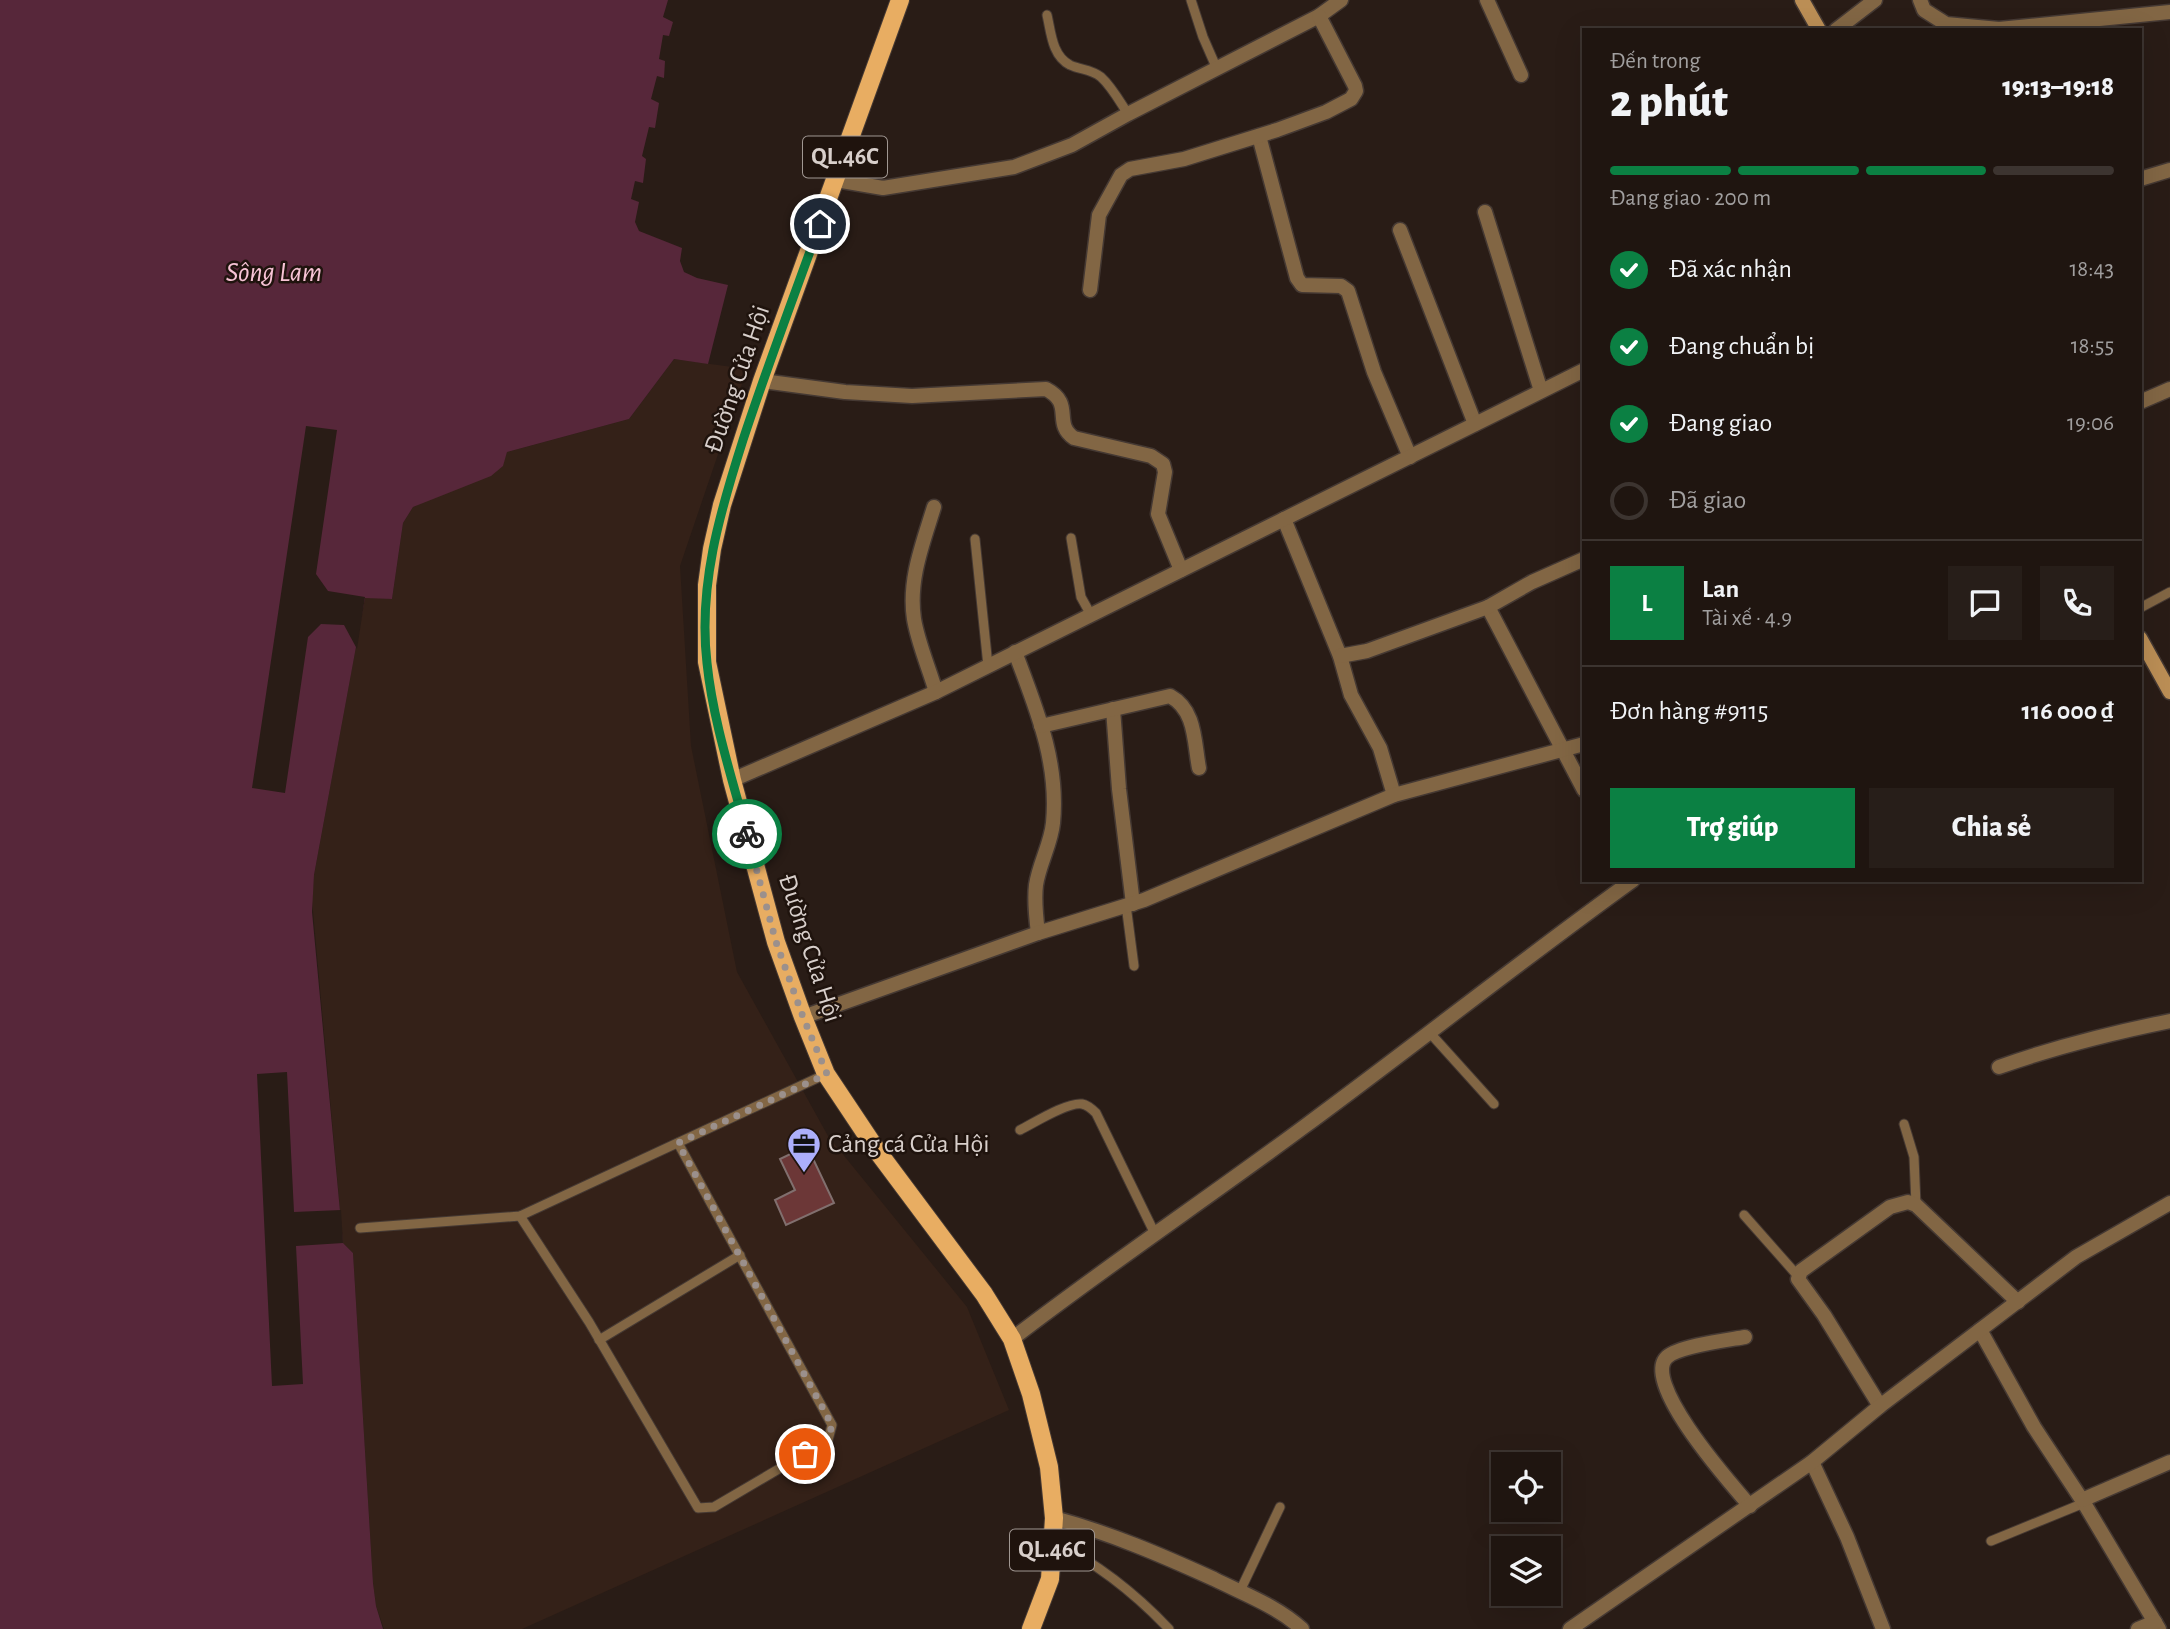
<!DOCTYPE html>
<html lang="vi">
<meta charset="utf-8">
<style>
:root{--surface:#1f1510;--page:#271e19;--text:#f1f3f6;--muted:#a19f9f;--line:#3c3430;--accent:#0b8043}
body{margin:0;font-family:"Alegreya Sans",sans-serif;background:var(--page);color:var(--text);height:100vh;display:flex;flex-direction:column;font-size:26px;white-space:nowrap}
*{box-sizing:border-box;margin:0}
p{font-size:23px;color:var(--muted)}
.icon{flex:none;width:38px;height:38px;fill:none;stroke:currentColor;stroke-width:2;stroke-linecap:round;stroke-linejoin:round}
.map{position:relative;flex:1;overflow:hidden}
.details{position:absolute;left:1582px;top:28px;width:560px;height:854px;display:flex;flex-direction:column;background:var(--surface);border-radius:0px;box-shadow:0 7px 28px #0002,0 0 0 2px var(--line)}
.details>*{flex:none}
.controls{position:absolute;left:1491px;top:1452px;display:grid;gap:14px}
.controls a{display:grid;place-items:center;width:70px;height:70px;border-radius:0px;background:var(--surface);box-shadow:0 7px 28px #0002,0 0 0 2px var(--line);font-size:35px}
.pin{position:absolute;display:grid;place-items:center;width:60px;height:60px;color:#fff;margin:-30px;border:4px solid #fff;border-radius:50%;box-shadow:0 2px 7px #0007}
.courier{position:absolute;display:grid;place-items:center;width:70px;height:70px;margin:-35px;border:5px solid #0b8043;border-radius:50%;background:#fff;color:#222;box-shadow:0 2px 9px #0007}
.summary em{font-style:normal;font-weight:800}
.summary div{display:flex;flex-direction:column-reverse}
.summary{display:flex;align-items:center;justify-content:space-between;height:119px;padding:0 28px}
h1{font-size:46px;font-weight:800;line-height:52px}
.bar{display:grid;grid-template-columns:repeat(4,1fr);gap:10px 7px;align-content:center;height:84px;padding:0 28px}
.bar i{height:9px;border-radius:5px;background:var(--line)}
.bar .on{background:var(--accent)}
.bar p{grid-column:span 4}
.line{display:flex;align-items:center;gap:18px;padding:0 28px;border-top:2px solid var(--line)}
.line div{flex:1}
.round{display:grid;place-items:center;flex:none;width:74px;height:74px;border-radius:0px;background:var(--page)}
ol{padding:0 28px;list-style:none}
li{display:flex;align-items:center;gap:21px;height:77px}
li p{margin-inline-start:auto}
li .icon{padding:7px;border-radius:50%;background:var(--accent);color:#fff;stroke-width:4}
li:last-child{color:var(--muted)}
li i{width:38px;height:38px;border:4px solid var(--line);border-radius:50%}
.button{display:flex;gap:14px;margin-top:auto;padding:14px 28px}
.button a{flex:1;height:80px;border-radius:0px;background:var(--accent);color:#fff;font-size:28px;font-weight:800;line-height:80px;text-align:center}
.button a+a{background:var(--page);color:var(--text)}
.map>svg:first-child{display:block}
.built{fill:#342118}
.water{fill:#57273a}
.pier{fill:#291c16}
.building{fill:#6c3737;stroke:#816f6e;stroke-width:2}
.lines{fill:none;stroke-linecap:round;stroke-linejoin:round}
.service-casing{stroke:#453933;stroke-width:11}
.minor-casing{stroke:#453933;stroke-width:17}
.secondary-casing{stroke:#453933;stroke-width:17}
.primary-casing{stroke:#453933;stroke-width:20}
.service{stroke:#826644;stroke-width:9}
.minor{stroke:#826644;stroke-width:14}
.secondary{stroke:#bb8e55;stroke-width:14}
.primary{stroke:#e8ad62;stroke-width:18}
.done{stroke:#9b908c;stroke-width:7;stroke-dasharray:0 12.6}
.route{stroke:#0b8043;stroke-width:9}
.labels{text-anchor:middle;dominant-baseline:central;stroke-width:5;stroke-linejoin:round;paint-order:stroke}
.shield{fill:#1f130d;stroke:#a09792;stroke-width:2}
.shield-label{font-size:24px;font-weight:bold;fill:#d8cfcb}
.street-label{font-size:26px;fill:#d8cfcb;stroke:#1f130d}
.poi-label{font-size:26px;fill:#d8cfcb;stroke:#1f130d;text-anchor:start}
.water-label{font-size:28px;font-style:italic;fill:#f7c3d5;stroke:#1f130d}
</style>
<div class="map">
<svg width="2170" height="1629" viewBox="0 0 2170 1629">
<rect width="100%" height="100%" fill="#291c16"/>
<polygon class="built" points="674,359 747,369 680,566 691,746 737,972 828,1136 967,1307 1009,1410 522,1629 384,1629 376,1606 373,1583 353,1253 343,1243 312,900 314,875 365,597 392,599 403,523 413,507 502,466 507,452 629,419"/>
<polygon class="water" points="0,0 668,0 663,17 673,22 669,36 663,35 659,59 665,61 664,78 657,76 651,99 659,103 655,128 649,127 642,156 646,159 643,183 635,181 631,199 639,202 635,222 639,231 682,248 680,261 684,272 697,278 728,285 708,364 674,359 629,419 507,452 503,466 491,476 413,507 403,523 392,599 365,598 314,875 312,912 343,1243 353,1253 373,1583 376,1606 383,1629 0,1629"/>
<g class="pier">
<polygon points="306,426 337,430 316,574 328,591 365,597 357,649 344,625 321,624 308,637 285,793 252,788"/>
<polygon points="287,1072 294,1212 341,1210 343,1243 296,1246 303,1384 272,1386 257,1074"/>
</g>
<polygon class="building" points="807,1146 834,1203 786,1225 775,1200 795,1190 780,1159"/>
<g class="lines">
<g class="service-casing">
<g id="service">
<polyline points="1191,0 1203,37 1217,69"/>
<path d="M1047,15C1051,32 1052,56 1070,65C1081,70 1091,69 1101,77C1112,87 1120,102 1128,114"/>
<polyline points="1071,538 1081,597 1091,615"/>
<polyline points="975,539 988,666"/>
<polyline points="2140,608 2170,592"/>
<polyline points="1126,905 1134,966"/>
<polyline points="1430,1033 1494,1104"/>
<polyline points="1904,1124 1914,1157 1916,1205"/>
<path d="M1020,1130C1034,1123 1067,1102 1082,1104C1088,1105 1092,1109 1096,1113L1155,1234"/>
<polyline points="1744,1215 1797,1275"/>
<polyline points="520,1216 589,1322 698,1508 714,1507 828,1440 832,1425 678,1143"/>
<polyline points="360,1228 520,1216 826,1074"/>
<polyline points="599,1340 740,1255"/>
<path d="M1053,1541C1098,1564 1134,1592 1169,1629"/>
<polyline points="1991,1541 2084,1503"/>
<polyline points="1240,1591 1280,1507"/>
</g>
</g>
<g class="minor-casing">
<g id="minor">
<polyline points="1487,0 1521,75"/>
<polyline points="1920,0 1924,10 1946,24 1999,29 2170,12"/>
<polyline points="1836,30 1875,0"/>
<polyline points="1259,136 1297,278 1302,285 1341,286 1348,291 1374,372 1410,457"/>
<polyline points="2140,179 2170,170"/>
<polyline points="836,180 883,188 1014,167 1072,145 1128,114 1319,16 1341,0"/>
<polyline points="1485,212 1541,391"/>
<polyline points="1400,230 1475,424"/>
<polyline points="1090,290 1099,215 1121,175 1130,169 1184,159 1277,130 1326,112 1351,99 1356,91 1355,86 1319,16"/>
<path d="M762,381L845,392L912,396L1046,389C1075,404 1052,423 1074,438L1151,456L1163,464L1165,472L1158,514L1181,570"/>
<polyline points="2140,402 2170,389"/>
<path d="M934,507C923,543 908,580 914,619C918,643 929,668 936,692"/>
<polyline points="1284,519 1340,656 1351,695 1380,748 1394,795"/>
<polyline points="1488,607 1584,790"/>
<path d="M1015,652C1036,708 1059,762 1053,823C1051,844 1039,864 1036,885C1034,901 1036,917 1038,933"/>
<polyline points="1340,656 1367,651 1488,607 1532,582 1584,559"/>
<polyline points="1113,709 1119,789 1133,904"/>
<path d="M1041,726L1170,696C1196,710 1194,742 1199,768"/>
<polyline points="732,780 936,692 1584,370"/>
<polyline points="803,1017 1038,933 1144,900 1394,795 1584,744"/>
<path d="M1999,1067C2055,1047 2111,1033 2170,1021"/>
<polyline points="1980,1330 2034,1427 2084,1503 2159,1629"/>
<path d="M1745,1337C1728,1340 1679,1346 1667,1357C1640,1382 1732,1485 1750,1506"/>
<path d="M1012,1339C1108,1265 1208,1198 1305,1126C1415,1045 1522,960 1633,880"/>
<polyline points="1880,1406 1824,1315 1798,1279 1801,1271 1890,1207 1908,1202 1916,1205 2018,1302"/>
<polyline points="1812,1462 1847,1537 1883,1629"/>
<polyline points="2082,1500 2170,1462"/>
<path d="M1054,1518C1110,1533 1161,1555 1214,1579C1244,1594 1277,1606 1302,1629"/>
<polyline points="1570,1629 1812,1462 1880,1406 2076,1257 2170,1203"/>
<polyline points="2138,1629 2155,1622"/>
</g>
</g>
<g class="secondary-casing">
<g id="secondary">
<polyline points="1802,0 1819,30"/>
<polyline points="2140,638 2170,692"/>
</g>
</g>
<g class="primary-casing">
<polyline id="primary" points="900,0 762,381 722,505 712,549 707,585 707,662 732,780 776,942 803,1017 826,1074 878,1152 984,1294 1012,1339 1031,1394 1049,1467 1054,1518 1050,1579 1031,1629"/>
</g>
<use href="#service" class="service"/>
<use href="#minor" class="minor"/>
<use href="#secondary" class="secondary"/>
<use href="#primary" class="primary"/>
</g>
<g class="lines">
<polyline class="done" points="747,834 776,942 803,1017 827,1074 678,1143 832,1425 828,1440 805,1454"/>
<path class="route" d="M747,834C732,778 713,721 707,663C698,586 720,512 743,440C767,367 794,296 820,224"/>
</g>
<defs>
<g id="office-pin" transform="scale(1.75)"><path d="M0 17L-7.5 6A9.5 9.5 0 1 1 7.5 6Z" fill="#acaffb" stroke="#1f130d"/><path d="M-6-3h4V-5.5h4V-3h4V5H-6ZM-1-4.5V-3h2v-1.5ZM-6 0V1H6V0Z" fill="#111"/></g>
</defs>
<g fill-rule="evenodd">
<use href="#office-pin" x="804" y="1144"/>
</g>
<g class="labels">
<g class="shield">
<rect x="803" y="136.5" width="84" height="41" rx="5"/>
<rect x="1010" y="1529.5" width="84" height="41" rx="5"/>
</g>
<g class="shield-label">
<text x="845" y="157">QL.46C</text>
<text x="1052" y="1550">QL.46C</text>
</g>
<g class="street-label">
<text transform="translate(737 379) rotate(-71)">Đường Cửa Hội</text>
<text transform="translate(810 948) rotate(72)">Đường Cửa Hội</text>
</g>
<g class="poi-label">
<text x="828" y="1144">Cảng cá Cửa Hội</text>
</g>
<g class="water-label">
<text x="274" y="273">Sông Lam</text>
</g>
</g>
</svg>
<div class="controls">
<a><svg class="icon" aria-label="locate" viewBox="0 0 24 24"><circle cx="12" cy="12" r="6"/><path d="M12 2v4M12 18v4M2 12h4M18 12h4"/></svg></a>
<a><svg class="icon" aria-label="layers" viewBox="0 0 24 24"><path d="M12 4l9 5-9 5-9-5zM3 14l9 5 9-5"/></svg></a>
</div>
<div class="pin" style="left:805px;top:1454px;background:#ea580c"><svg class="icon" aria-label="bag" viewBox="0 0 24 24"><path d="M5 8h14l-1 12H6zM9 8a3 3 0 0 1 6 0"/></svg></div>
<div class="pin" style="left:820px;top:224px;background:#1f2937"><svg class="icon" aria-label="home" viewBox="0 0 24 24"><path d="M3 11l9-7 9 7M6 9v11h12V9"/></svg></div>
<div class="courier" style="left:747px;top:834px"><svg class="icon" aria-label="bike" viewBox="0 0 24 24"><circle cx="6" cy="16" r="4"/><circle cx="18" cy="16" r="4"/><path d="M6 16l4-8h5l3 8M10 8l3 8H6M13 5h3"/></svg></div>
<section class="details">
<div class="summary"><div><h1>2 phút</h1><p>Đến trong</p></div><em>19:13–19:18</em></div>
<div class="bar"><i class="on"></i><i class="on"></i><i class="on"></i><i></i><p>Đang giao · 200 m</p></div>
<ol>
<li><svg class="icon" aria-label="check" viewBox="0 0 24 24"><path d="M5 12l5 5 9-10"/></svg>Đã xác nhận<p>18:43</p></li>
<li><svg class="icon" aria-label="check" viewBox="0 0 24 24"><path d="M5 12l5 5 9-10"/></svg>Đang chuẩn bị<p>18:55</p></li>
<li><svg class="icon" aria-label="check" viewBox="0 0 24 24"><path d="M5 12l5 5 9-10"/></svg>Đang giao<p>19:06</p></li>
<li><i></i>Đã giao</li>
</ol>
<div class="line" style="height:126px"><b class="round" style="background:var(--accent);color:#fff">L</b><div><b>Lan</b><p>Tài xế · 4.9</p></div><a class="round"><svg class="icon" aria-label="chat" viewBox="0 0 24 24"><path d="M4 5h16v11H9l-5 4z"/></svg></a><a class="round"><svg class="icon" aria-label="phone" viewBox="0 0 24 24"><path d="M5 4h4l2 5-3 2q2 4 5 5l2-3 5 2v4C11 20 4 13 5 4z"/></svg></a></div>
<div class="line" style="height:91px"><div>Đơn hàng #9115</div><b>116 000 ₫</b></div>
<div class="button"><a>Trợ giúp</a><a>Chia sẻ</a></div>
</section>
</div>
